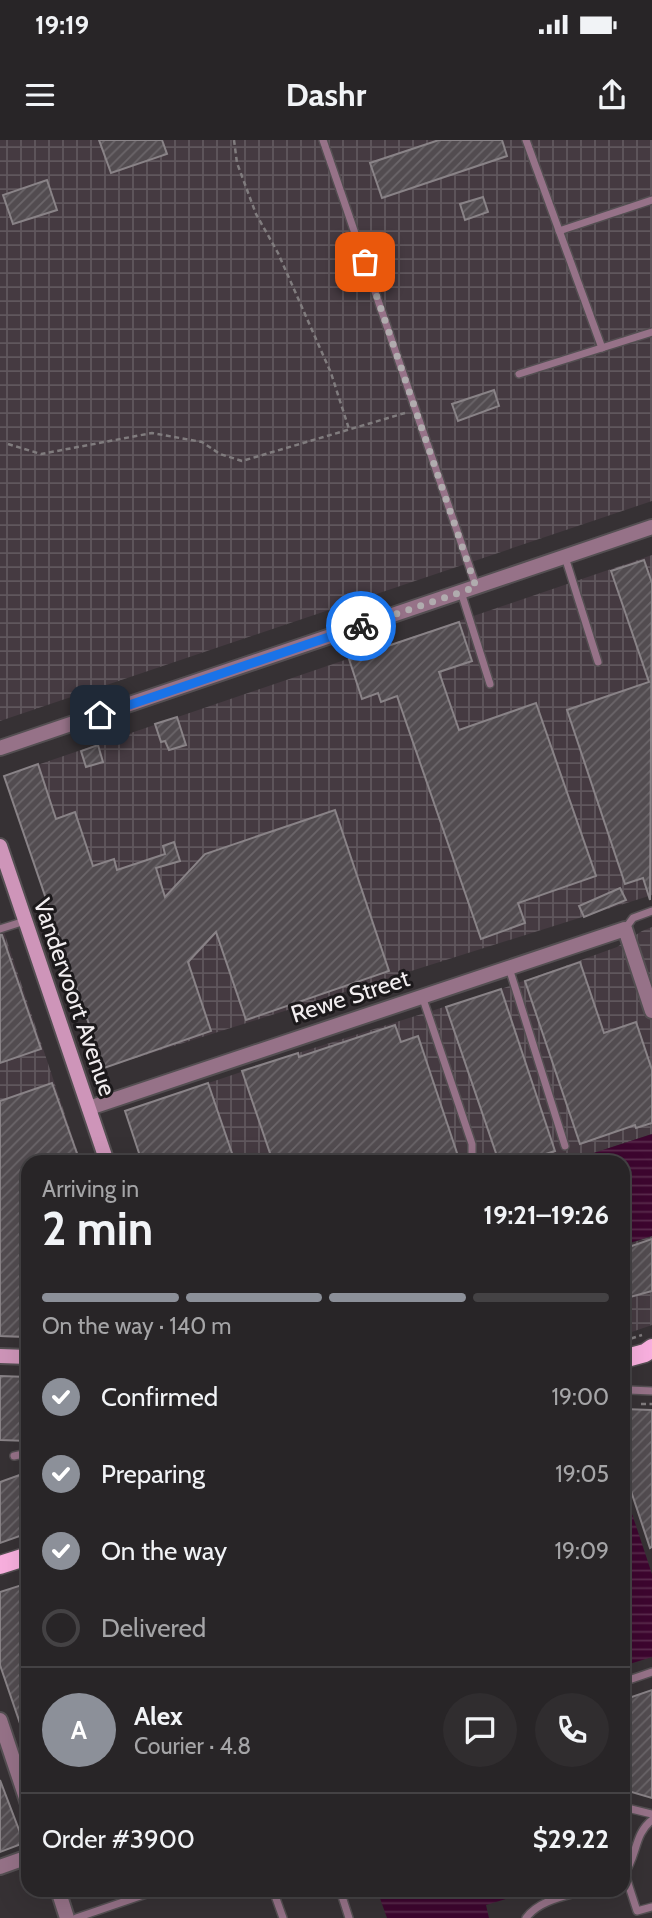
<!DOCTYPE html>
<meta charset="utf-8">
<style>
:root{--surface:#282527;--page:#302d2f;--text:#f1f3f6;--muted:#a5a5a7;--line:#444244;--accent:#8c9099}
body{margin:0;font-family:Cabin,sans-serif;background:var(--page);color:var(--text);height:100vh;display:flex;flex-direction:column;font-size:26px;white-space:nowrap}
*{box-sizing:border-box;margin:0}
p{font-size:23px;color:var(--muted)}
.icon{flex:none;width:38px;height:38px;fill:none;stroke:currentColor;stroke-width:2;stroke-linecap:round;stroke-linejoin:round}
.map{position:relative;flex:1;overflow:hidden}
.panel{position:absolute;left:21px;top:1015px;width:609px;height:742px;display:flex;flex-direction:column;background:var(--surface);border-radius:21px;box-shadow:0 7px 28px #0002,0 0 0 2px var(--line)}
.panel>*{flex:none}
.pin{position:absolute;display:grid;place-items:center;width:60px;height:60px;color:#fff;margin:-30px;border-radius:14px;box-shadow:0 4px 10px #0006}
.courier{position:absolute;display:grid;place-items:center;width:70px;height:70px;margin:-35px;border:5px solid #1a73e8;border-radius:50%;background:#fff;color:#222;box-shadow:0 2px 9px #0007}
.head em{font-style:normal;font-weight:700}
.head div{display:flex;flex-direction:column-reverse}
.head{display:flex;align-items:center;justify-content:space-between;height:119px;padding:0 21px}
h1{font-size:46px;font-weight:700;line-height:52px}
.bar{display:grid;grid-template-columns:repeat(4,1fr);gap:10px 7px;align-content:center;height:84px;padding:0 21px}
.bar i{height:9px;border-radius:5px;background:var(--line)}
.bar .active{background:var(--accent)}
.bar p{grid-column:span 4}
.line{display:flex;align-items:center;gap:18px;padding:0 21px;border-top:2px solid var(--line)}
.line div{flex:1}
.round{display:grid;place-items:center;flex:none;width:74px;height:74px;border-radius:37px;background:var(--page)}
ol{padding:0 21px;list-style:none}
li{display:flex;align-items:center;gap:21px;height:77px}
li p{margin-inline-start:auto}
li .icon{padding:7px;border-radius:50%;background:var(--accent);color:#fff;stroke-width:4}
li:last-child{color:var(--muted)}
li i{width:38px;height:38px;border:4px solid var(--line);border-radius:50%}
.status{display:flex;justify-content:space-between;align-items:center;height:49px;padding:0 35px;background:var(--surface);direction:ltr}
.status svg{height:19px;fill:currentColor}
header{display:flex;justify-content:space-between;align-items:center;height:91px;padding:0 21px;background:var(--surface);font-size:32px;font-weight:700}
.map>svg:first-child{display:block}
.industrial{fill:url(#industrial-grid)}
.water{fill:url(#water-rules)}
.building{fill:url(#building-hatch);stroke:#898387;stroke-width:2}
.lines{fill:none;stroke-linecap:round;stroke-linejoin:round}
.service-casing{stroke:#544f52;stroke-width:10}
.minor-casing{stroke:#544f52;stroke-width:18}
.secondary-casing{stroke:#544f52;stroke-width:18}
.primary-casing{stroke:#544f52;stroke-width:21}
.path{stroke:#807c7e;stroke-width:2.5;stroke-dasharray:5 3.5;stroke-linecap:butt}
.service{stroke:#967288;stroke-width:7}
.minor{stroke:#967288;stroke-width:14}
.secondary{stroke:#ce95b9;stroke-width:14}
.primary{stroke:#f9b0df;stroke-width:18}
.done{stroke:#b0acae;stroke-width:7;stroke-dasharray:0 12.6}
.route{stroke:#1a73e8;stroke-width:9}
.labels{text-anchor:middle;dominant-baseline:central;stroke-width:6;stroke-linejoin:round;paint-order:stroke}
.street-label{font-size:24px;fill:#f2eef0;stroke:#1c191b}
</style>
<div class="status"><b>19:19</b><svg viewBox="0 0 49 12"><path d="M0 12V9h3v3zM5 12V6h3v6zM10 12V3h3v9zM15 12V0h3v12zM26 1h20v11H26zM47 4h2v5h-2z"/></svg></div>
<header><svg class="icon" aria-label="menu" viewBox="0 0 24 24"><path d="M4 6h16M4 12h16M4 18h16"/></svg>Dashr<svg class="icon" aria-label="share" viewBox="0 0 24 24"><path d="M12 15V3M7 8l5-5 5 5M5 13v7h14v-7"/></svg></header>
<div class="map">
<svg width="652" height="1778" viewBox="0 0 652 1778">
<defs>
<pattern id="industrial-grid" width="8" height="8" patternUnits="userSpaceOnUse" patternTransform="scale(1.75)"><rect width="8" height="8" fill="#453a41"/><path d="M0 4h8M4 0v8" fill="none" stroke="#60575d"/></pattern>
<pattern id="water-rules" width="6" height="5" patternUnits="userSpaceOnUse" patternTransform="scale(1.75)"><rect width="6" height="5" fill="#3d062f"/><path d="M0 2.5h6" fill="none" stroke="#5a2b4d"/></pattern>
<pattern id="building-hatch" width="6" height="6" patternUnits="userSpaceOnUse" patternTransform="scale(1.75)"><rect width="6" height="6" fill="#524c50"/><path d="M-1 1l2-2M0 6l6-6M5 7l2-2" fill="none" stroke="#6b666a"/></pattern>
</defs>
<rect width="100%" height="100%" fill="#363134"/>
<g class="industrial">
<polygon points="0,0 652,0 652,361 0,581"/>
<polygon points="652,415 652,755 104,928 5,636"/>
<polygon points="0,780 81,1022 28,1022 28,1198 0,1197"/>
<polygon points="652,787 652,994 566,1022 143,1022 125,971 298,913 501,849 617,807 642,791"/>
<polygon points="652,1096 652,1185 623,1195 623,1106"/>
</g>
<g class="water">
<polygon points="652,994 652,1096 623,1105 623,1022 566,1022"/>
<polygon points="623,1347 652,1434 652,1517 623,1526"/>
<polygon points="377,1750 535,1750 486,1765 489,1778 387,1778"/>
</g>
<g class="building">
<polygon points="99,0 162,0 167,14 111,33"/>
<polygon points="439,0 502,0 507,16 382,58 370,23"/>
<polygon points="47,40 57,70 13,84 3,55"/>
<polygon points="483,57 488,72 465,80 460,64"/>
<polygon points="494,250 499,266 458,281 452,264"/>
<polygon points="644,420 652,443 650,760 643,738 625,744 567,570 649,542 611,431"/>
<polygon points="459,482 472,521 439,532 459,590 536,563 596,736 518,763 525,783 481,799 397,556 381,562 378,553 362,559 349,519"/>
<polygon points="177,577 186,605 169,610 165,601 161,602 155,584"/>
<polygon points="98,605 103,622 86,627 81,611"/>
<polygon points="38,624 56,679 75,672 93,726 114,719 117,730 165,714 163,706 174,702 180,721 156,728 165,757 205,714 335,670 389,831 246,880 216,792 188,822 211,891 104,928 4,636"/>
<polygon points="620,748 626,760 584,777 579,766"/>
<polygon points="0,795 2,795 41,909 0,923"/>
<polygon points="580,822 604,893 636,882 652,930 652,983 636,988 635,985 580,1004 525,841"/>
<polygon points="501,849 555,1011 521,1022 499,1022 446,867"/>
<polygon points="395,885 401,902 418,896 460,1022 273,1022 242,931 298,913 299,917"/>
<polygon points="52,943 80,1022 28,1022 28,1197 0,1196 0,961"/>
<polygon points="208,943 235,1022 142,1022 125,971"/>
<polygon points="652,1099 652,1151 623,1159 623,1109"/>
<polygon points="0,1236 28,1237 28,1301 0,1300"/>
<polygon points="623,1269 652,1270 652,1407 650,1408 623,1327"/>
<polygon points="28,1332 28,1393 0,1403 0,1342"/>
<polygon points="28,1443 28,1601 26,1601 0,1525 0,1452"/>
<polygon points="652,1550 652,1658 628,1651 623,1637 623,1560"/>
<polygon points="0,1640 24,1703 0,1712"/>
</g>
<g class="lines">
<g class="service-casing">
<g id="service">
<polyline points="323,0 476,446"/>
<polyline points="526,0 602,208"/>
<polyline points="559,91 652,60"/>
<polyline points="519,234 652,192"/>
<polyline points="565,417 598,522"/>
<polyline points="461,452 490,544"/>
<polyline points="0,789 25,781"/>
<polyline points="625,789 633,778 652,771"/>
<polyline points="509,828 565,1006"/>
<polyline points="422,856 472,1004 472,1022"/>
<polyline points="629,1250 652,1251"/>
<polyline points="14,1316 28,1313"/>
<polyline points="623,1542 652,1532"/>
<polyline points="623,1667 652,1674"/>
<polyline points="625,1734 637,1771 652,1767"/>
<path d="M623,1735C638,1717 633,1695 652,1680"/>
<polyline points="273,1750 283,1778"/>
<polyline points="340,1750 349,1778"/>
<polyline points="76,1778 158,1750"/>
<path d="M526,1778C539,1760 566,1756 586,1750"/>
</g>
</g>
<g class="minor-casing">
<g id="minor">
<polyline points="0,608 652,387"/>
<polyline points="89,968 625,789 652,871"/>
<polyline points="0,1580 28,1664"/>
<polyline points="0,1727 28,1717"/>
<polyline points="58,1750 67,1778"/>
</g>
</g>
<g class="secondary-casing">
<g id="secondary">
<polyline points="0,706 107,1022"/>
<polyline points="0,1216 28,1217"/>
</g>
</g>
<g class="primary-casing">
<g id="primary">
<polyline points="623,1219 645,1213 652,1208"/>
<polyline points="0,1425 28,1416"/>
</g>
</g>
<g class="path">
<polyline points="234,0 237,23 256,74 278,113 331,233 349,289"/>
<polyline points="8,304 41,314 152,293 202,302 220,314 242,321 405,273"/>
<polyline points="623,1201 642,1195"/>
<polyline points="641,1264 652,1264"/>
</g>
<use href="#service" class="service"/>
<use href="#minor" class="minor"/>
<use href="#secondary" class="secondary"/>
<use href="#primary" class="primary"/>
</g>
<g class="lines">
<polyline class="done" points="361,486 476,447 365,122"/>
<polyline class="route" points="100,575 361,486"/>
</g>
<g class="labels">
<g class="street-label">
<text transform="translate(350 856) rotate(-18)">Rewe Street</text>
<text transform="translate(75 857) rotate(71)">Vandervoort Avenue</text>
</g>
</g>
</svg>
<div class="pin" style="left:365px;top:122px;background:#ea580c"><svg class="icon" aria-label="bag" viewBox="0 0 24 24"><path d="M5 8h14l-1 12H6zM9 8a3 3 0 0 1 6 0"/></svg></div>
<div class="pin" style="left:100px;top:575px;background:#1f2937"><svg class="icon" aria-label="home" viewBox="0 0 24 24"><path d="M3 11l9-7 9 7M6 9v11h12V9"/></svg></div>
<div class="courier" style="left:361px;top:486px"><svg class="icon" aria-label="bike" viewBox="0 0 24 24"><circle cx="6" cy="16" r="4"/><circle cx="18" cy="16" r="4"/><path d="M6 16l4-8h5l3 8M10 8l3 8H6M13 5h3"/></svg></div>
<section class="panel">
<div class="head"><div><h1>2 min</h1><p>Arriving in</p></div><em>19:21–19:26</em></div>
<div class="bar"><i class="active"></i><i class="active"></i><i class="active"></i><i></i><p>On the way · 140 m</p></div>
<ol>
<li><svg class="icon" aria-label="check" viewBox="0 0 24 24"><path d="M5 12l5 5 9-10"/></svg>Confirmed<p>19:00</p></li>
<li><svg class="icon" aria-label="check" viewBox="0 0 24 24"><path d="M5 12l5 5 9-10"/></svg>Preparing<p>19:05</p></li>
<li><svg class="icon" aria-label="check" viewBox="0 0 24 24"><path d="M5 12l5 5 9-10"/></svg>On the way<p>19:09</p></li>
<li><i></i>Delivered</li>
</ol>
<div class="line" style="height:126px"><b class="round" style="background:var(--accent);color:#fff">A</b><div><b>Alex</b><p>Courier · 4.8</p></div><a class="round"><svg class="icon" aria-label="chat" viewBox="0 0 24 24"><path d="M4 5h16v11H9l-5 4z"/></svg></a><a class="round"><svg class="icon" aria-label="phone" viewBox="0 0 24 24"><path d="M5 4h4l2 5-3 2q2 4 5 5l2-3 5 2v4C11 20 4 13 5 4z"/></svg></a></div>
<div class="line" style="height:91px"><div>Order #3900</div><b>$29.22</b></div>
</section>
</div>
